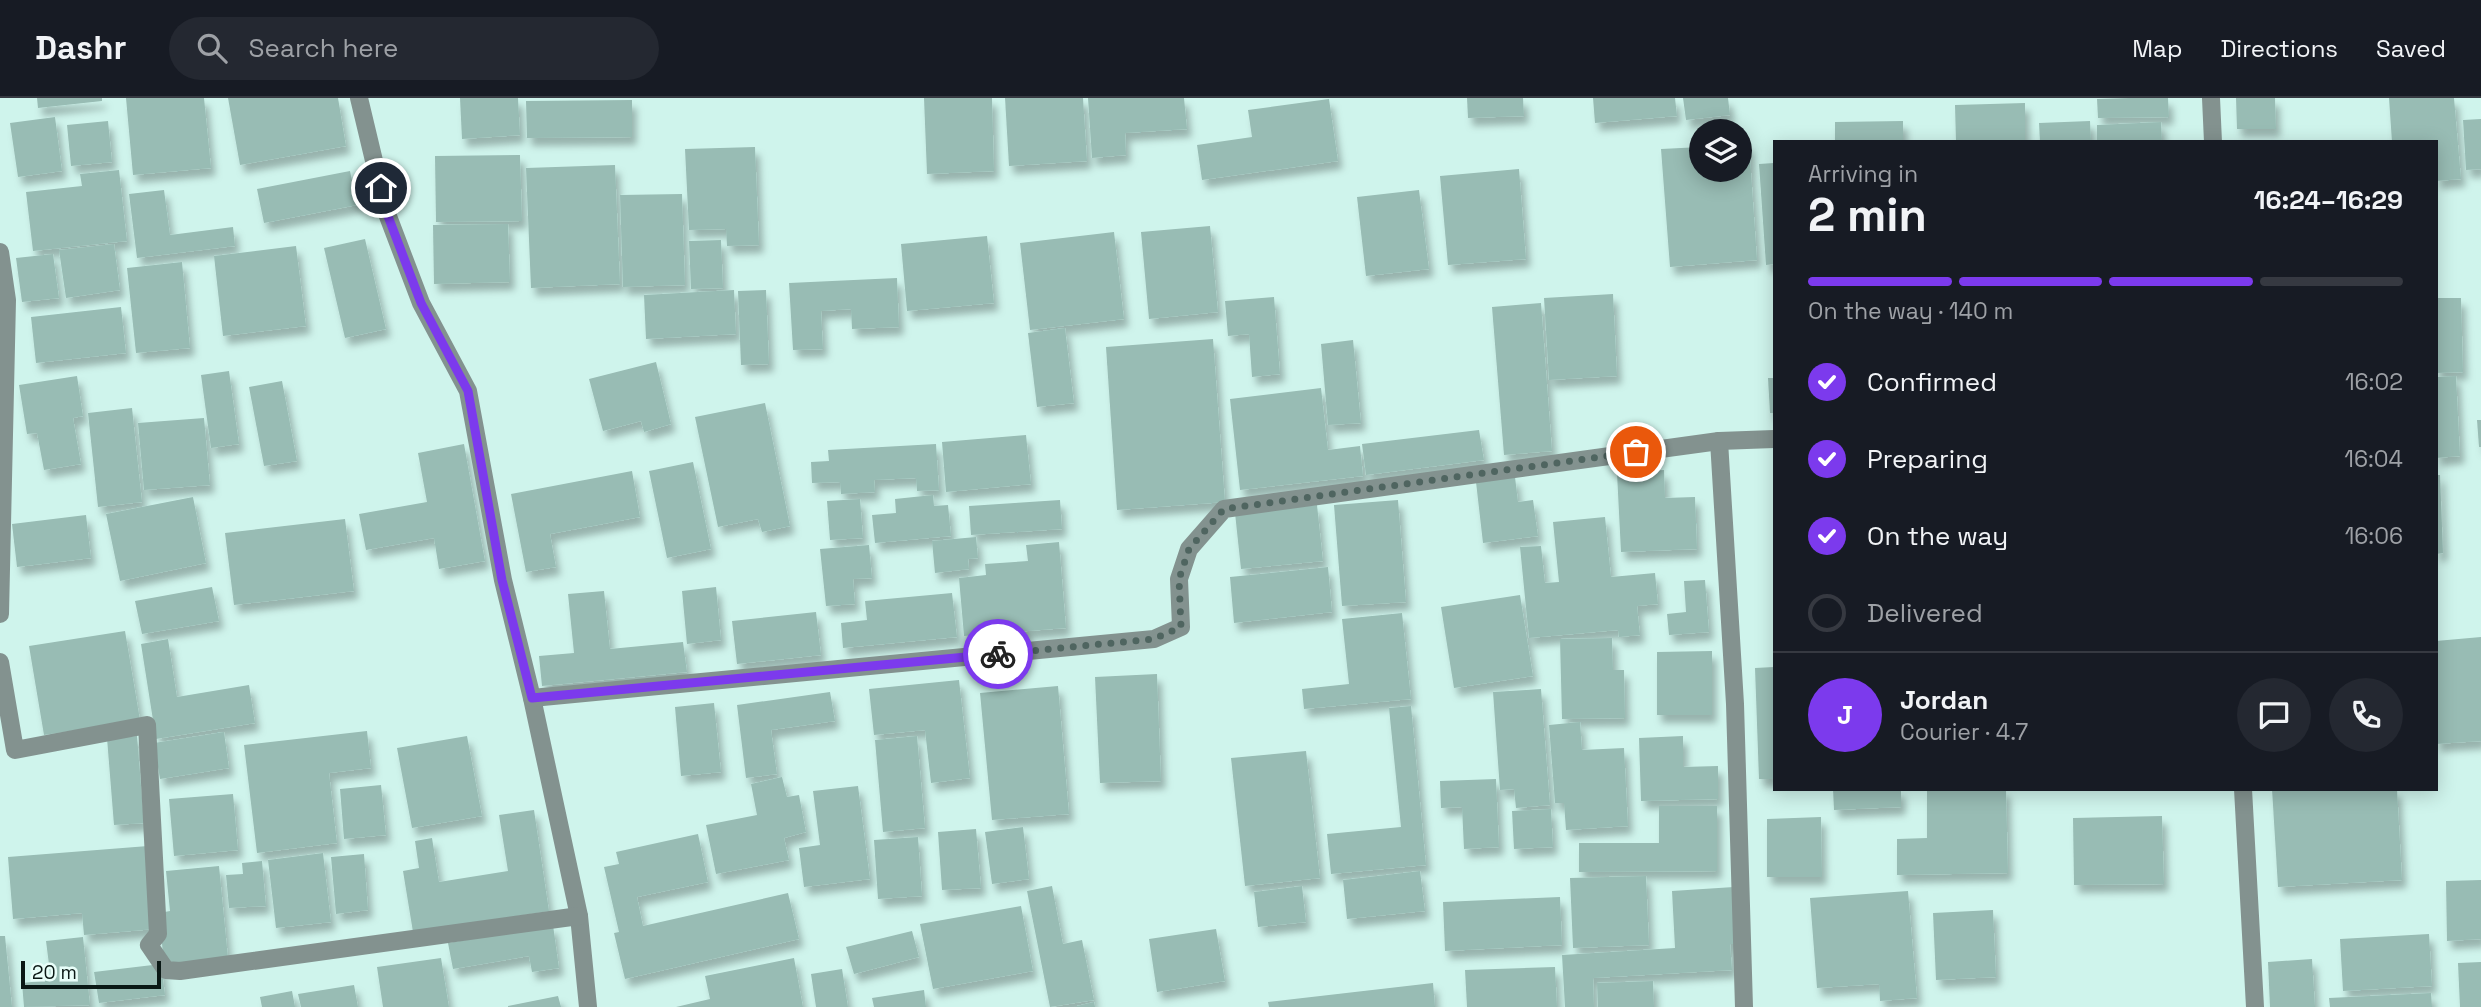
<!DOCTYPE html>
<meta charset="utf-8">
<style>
:root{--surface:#171b24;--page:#242831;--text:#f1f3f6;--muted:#9ea1a6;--line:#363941;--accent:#7c3aed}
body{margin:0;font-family:"Space Grotesk",sans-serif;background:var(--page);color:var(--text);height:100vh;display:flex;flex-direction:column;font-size:26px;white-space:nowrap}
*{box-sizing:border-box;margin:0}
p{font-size:23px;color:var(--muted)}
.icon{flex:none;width:38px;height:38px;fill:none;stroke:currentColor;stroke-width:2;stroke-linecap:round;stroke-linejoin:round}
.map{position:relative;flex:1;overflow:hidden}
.side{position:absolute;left:1773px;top:42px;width:665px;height:651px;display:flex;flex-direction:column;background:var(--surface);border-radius:0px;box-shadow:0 4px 18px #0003}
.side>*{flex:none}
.tools{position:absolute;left:1689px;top:21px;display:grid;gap:14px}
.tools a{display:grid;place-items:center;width:63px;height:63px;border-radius:50%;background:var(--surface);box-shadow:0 4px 18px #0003;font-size:35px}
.scale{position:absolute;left:21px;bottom:18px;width:140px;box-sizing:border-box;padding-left:7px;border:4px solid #0a1815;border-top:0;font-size:19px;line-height:24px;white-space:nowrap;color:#0a1815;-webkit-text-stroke:5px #e8fef9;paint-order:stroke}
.pin{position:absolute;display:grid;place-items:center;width:60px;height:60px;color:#fff;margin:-30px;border:4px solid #fff;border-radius:50%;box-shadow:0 2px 7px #0007}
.courier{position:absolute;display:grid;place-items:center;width:70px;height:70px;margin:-35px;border:5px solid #7c3aed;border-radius:50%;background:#fff;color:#222;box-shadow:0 2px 9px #0007}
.headline em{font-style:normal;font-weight:600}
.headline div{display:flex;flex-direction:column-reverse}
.headline{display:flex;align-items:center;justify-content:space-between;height:119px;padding:0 35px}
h1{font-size:46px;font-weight:600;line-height:52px}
.bar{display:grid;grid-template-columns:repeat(4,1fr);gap:10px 7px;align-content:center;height:84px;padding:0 35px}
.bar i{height:9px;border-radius:5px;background:var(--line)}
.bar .current{background:var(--accent)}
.bar p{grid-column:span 4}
.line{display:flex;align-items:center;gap:18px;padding:0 35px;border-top:2px solid var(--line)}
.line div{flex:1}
.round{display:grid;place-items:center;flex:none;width:74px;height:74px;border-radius:37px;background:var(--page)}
ol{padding:0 35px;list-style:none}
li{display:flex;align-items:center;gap:21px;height:77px}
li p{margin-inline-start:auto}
li .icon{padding:7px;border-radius:50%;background:var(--accent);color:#fff;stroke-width:4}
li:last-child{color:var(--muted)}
li i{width:38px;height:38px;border:4px solid var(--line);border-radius:50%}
header{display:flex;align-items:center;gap:42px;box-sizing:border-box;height:98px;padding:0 35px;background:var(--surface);border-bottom:2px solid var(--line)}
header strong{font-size:33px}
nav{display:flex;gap:38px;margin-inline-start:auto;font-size:24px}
.search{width:490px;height:63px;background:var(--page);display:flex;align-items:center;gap:18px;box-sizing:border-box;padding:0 24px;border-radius:38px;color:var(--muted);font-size:26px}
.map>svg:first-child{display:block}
.building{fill:#98bcb4;filter:url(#shadow)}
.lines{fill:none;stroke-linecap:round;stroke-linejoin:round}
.street{stroke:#83928f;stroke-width:18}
.done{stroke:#4f6560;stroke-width:7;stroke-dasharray:0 12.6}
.route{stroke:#7c3aed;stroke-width:9}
</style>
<header>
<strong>Dashr</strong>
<div class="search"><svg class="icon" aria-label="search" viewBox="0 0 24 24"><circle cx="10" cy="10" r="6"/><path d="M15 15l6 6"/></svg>Search here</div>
<nav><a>Map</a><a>Directions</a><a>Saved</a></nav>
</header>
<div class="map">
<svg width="2481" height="909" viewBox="0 0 2481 909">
<defs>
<filter id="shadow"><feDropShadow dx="4.5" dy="8" stdDeviation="3.5" flood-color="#0004"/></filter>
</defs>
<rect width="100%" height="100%" fill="#cff4ec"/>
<g class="building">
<polygon points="37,0 102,0 102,3 38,10"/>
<polygon points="126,0 204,0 211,70 133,77"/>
<polygon points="228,0 338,0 346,48 240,67"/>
<polygon points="460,0 518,0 520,37 462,41"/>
<polygon points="924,0 992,0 994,73 927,76"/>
<polygon points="1005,0 1083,0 1087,63 1009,68"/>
<polygon points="1088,0 1184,0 1187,31 1125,35 1126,57 1092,60"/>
<polygon points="1467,0 1523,0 1524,18 1468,20"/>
<polygon points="1593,0 1675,0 1677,18 1595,25"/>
<polygon points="1683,0 1728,0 1730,17 1686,22"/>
<polygon points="2129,0 2168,0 2169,19 2098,20 2097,1"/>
<polygon points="2236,0 2275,0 2276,31 2237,31"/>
<polygon points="2389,0 2454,0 2461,81 2436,83 2436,44 2392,44"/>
<polygon points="1329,1 1338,63 1202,82 1197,47 1252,39 1248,12"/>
<polygon points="632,2 632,39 527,40 526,3"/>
<polygon points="2025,5 2025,44 1956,44 1955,7"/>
<polygon points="55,19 62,73 18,79 10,25"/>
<polygon points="2481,21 2481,71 2466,72 2463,22"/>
<polygon points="108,23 112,64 71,68 67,27"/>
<polygon points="1903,23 1903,44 1835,44 1835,24"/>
<polygon points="2090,23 2091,44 2040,44 2039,25"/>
<polygon points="2161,24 2162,44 2097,44 2097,27"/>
<polygon points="1749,45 1757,162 1670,169 1661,51 1701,49 1701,72 1740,72 1740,46"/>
<polygon points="755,49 759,147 727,148 726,131 689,132 685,51"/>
<polygon points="520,57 522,123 436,124 435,58"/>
<polygon points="1774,65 1774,166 1766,167 1759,66"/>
<polygon points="615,67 620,186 531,190 526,70"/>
<polygon points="1519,71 1526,161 1448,167 1440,78"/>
<polygon points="119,72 127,143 33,153 26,94 82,88 80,76"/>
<polygon points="350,73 357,107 264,125 257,91"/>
<polygon points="164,92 170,137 233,129 235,148 137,160 129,96"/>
<polygon points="1419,92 1429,171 1366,178 1357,99"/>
<polygon points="682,96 685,187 623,189 620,97"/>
<polygon points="508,126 510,184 434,186 433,127"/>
<polygon points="1210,128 1218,214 1149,221 1141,134"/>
<polygon points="1114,134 1124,221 1030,232 1020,145"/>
<polygon points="987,138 994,205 907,213 901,146"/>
<polygon points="365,141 386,231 345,240 324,150"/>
<polygon points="721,142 723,190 691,191 689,143"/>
<polygon points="114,146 120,192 66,200 59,152"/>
<polygon points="296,148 306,228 223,238 214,158"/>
<polygon points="53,156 59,200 22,204 16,160"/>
<polygon points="182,164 190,250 136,255 127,170"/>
<polygon points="897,180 899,229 852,231 851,211 821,213 823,251 793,252 789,185"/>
<polygon points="734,192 736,236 646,241 644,197"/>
<polygon points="766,192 769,266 741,267 738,193"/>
<polygon points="1613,196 1617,278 1549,282 1544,200"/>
<polygon points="1274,199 1280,276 1252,279 1249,236 1228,238 1225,203"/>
<polygon points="2436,200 2461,200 2463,274 2436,275"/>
<polygon points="1541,205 1552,353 1504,357 1492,209"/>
<polygon points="121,209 126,255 36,265 31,219"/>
<polygon points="1065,230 1074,305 1037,309 1028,235"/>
<polygon points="1213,241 1225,404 1117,412 1106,249"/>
<polygon points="1353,242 1361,325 1328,327 1321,246"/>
<polygon points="656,264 671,326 644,334 641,323 603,333 589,281"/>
<polygon points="229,273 239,346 211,350 201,277"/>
<polygon points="77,278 83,318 73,320 81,366 44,372 37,335 27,336 19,287"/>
<polygon points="2456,278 2460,358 2436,360 2436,279"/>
<polygon points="1768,280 1774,280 1774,315 1770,315"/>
<polygon points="282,283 297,363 264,368 249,289"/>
<polygon points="1321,290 1328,352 1360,348 1363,378 1240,392 1230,301"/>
<polygon points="765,305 790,428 762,434 758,421 718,429 695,319"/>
<polygon points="132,310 142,404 98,409 88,315"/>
<polygon points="204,320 210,387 144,392 138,325"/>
<polygon points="2477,322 2481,322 2481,349 2479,349"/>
<polygon points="1479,332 1484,362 1366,377 1362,346"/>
<polygon points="1026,337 1031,386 946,394 942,344"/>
<polygon points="464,346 485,463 439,471 434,440 366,452 359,416 427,404 418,355"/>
<polygon points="936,346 939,392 917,393 916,380 874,382 875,394 841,396 840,384 812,385 811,364 829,363 828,352"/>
<polygon points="693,364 711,451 667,460 649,373"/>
<polygon points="1664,372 1665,400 1695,399 1697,451 1621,454 1617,375"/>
<polygon points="632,373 640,419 550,436 556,469 526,474 511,396"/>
<polygon points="2436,377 2440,377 2443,455 2436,456"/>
<polygon points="1515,379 1518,404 1533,402 1538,438 1483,445 1476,384"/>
<polygon points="933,397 934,408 948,407 951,438 875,445 872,417 896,415 895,401"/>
<polygon points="193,399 206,465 120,483 106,416"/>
<polygon points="860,401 863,440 830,442 827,403"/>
<polygon points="1060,402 1062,431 971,437 969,408"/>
<polygon points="1398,402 1406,504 1342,508 1334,407"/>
<polygon points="1317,407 1323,463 1241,471 1235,415"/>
<polygon points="86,417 91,460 17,469 12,426"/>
<polygon points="1605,419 1611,479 1655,475 1658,506 1637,508 1640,537 1619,539 1618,532 1529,540 1520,449 1541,448 1545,485 1559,484 1553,424"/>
<polygon points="345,421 354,493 234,507 225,435"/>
<polygon points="976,439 978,460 968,461 969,471 935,475 932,443"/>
<polygon points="1059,444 1066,530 964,538 959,480 986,477 985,466 1028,463 1026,447"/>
<polygon points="869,447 872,480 853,481 855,506 826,508 820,451"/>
<polygon points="1328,469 1332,514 1234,525 1230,479"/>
<polygon points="1705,482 1709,534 1669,537 1667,516 1686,514 1684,483"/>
<polygon points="212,489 219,523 142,536 135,503"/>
<polygon points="716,489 721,542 687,546 682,493"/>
<polygon points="604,493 610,551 683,544 687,574 542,588 539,558 574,555 568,496"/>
<polygon points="952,495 957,539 843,550 841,525 867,522 865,503"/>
<polygon points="1520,497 1533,578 1454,590 1441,509"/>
<polygon points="816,514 821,557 737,566 732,523"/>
<polygon points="1402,515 1411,601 1304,611 1302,591 1349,586 1342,521"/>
<polygon points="125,533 140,622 44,637 29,548"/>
<polygon points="2481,539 2481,643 2436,646 2436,543"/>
<polygon points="1612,540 1613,572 1624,572 1625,620 1562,621 1560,541"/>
<polygon points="168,541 177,599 249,587 255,625 156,641 141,546"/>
<polygon points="1712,553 1712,617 1657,617 1657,554"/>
<polygon points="1774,569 1774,681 1759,681 1755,570"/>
<polygon points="1157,576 1161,683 1100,685 1095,579"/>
<polygon points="959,582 970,680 931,685 925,632 874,637 869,591"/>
<polygon points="1058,588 1069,716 992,722 980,595"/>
<polygon points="1541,591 1550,707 1516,710 1514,691 1500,692 1493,594"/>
<polygon points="830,594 835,623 771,632 777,676 746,680 737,607"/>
<polygon points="714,605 721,674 681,678 675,609"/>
<polygon points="1411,608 1426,767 1331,776 1327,736 1401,729 1389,610"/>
<polygon points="1580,624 1582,652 1624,650 1628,728 1566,732 1564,705 1555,705 1549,627"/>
<polygon points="367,633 371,670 329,675 337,745 257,755 244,647"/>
<polygon points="224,634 229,670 160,681 154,645"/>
<polygon points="137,638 144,725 114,727 107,640"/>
<polygon points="467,638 482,718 412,730 397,650"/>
<polygon points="917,638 925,730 883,734 875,642"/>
<polygon points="1683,638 1683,669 1718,668 1718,701 1641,703 1639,640"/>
<polygon points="1306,653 1320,780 1245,788 1231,660"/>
<polygon points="782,679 787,699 799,697 806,734 784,740 789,762 716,776 706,727 757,717 751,686"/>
<polygon points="1496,681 1499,749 1464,751 1462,709 1441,710 1440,683"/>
<polygon points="381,687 386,737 344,741 340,691"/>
<polygon points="858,688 870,781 804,789 799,750 820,747 813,693"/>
<polygon points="1833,691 1901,691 1901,709 1834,712"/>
<polygon points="1927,691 2006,691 2008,775 1897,777 1897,741 1927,740"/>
<polygon points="2272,691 2397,691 2402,782 2278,789"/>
<polygon points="233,696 238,752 174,758 169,701"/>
<polygon points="1659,708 1717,708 1717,773 1579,774 1579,745 1659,745"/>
<polygon points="1551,711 1553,749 1514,751 1512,713"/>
<polygon points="534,712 549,813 413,834 403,773 419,770 415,743 432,740 439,784 508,773 499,717"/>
<polygon points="2162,718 2164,786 2074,787 2073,720"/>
<polygon points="1821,719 1822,779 1767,779 1767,721"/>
<polygon points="1023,729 1029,781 992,786 985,734"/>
<polygon points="976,731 981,790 942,792 938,734"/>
<polygon points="698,736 708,784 637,799 643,828 788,795 799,841 625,881 614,835 619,834 604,769 619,766 616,754"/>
<polygon points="918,739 922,798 878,801 874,742"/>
<polygon points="148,748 155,831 84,837 82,815 13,821 8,759"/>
<polygon points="323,755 331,824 276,830 268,762"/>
<polygon points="364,756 368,812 336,816 331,759"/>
<polygon points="262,763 266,808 229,810 226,777 243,776 242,765"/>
<polygon points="219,768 228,860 164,866 159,815 170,813 166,773"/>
<polygon points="1420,773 1425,813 1347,821 1343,782"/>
<polygon points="1646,778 1649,847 1573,850 1570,780"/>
<polygon points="2481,782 2481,841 2447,843 2446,783"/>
<polygon points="1052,788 1063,846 1082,842 1094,902 1050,909 1027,793"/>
<polygon points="1302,788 1306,824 1258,829 1254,794"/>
<polygon points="1734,789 1739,846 1730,846 1732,872 1593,880 1594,909 1565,909 1562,857 1675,850 1672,793"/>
<polygon points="1908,793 1917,900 1880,903 1879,886 1817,890 1810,800"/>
<polygon points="1560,799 1562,847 1445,853 1443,804"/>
<polygon points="1021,808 1033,873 933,891 920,826"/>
<polygon points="1993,812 1996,879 1936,882 1933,815"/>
<polygon points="553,827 559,870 532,874 529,858 453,871 448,845"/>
<polygon points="1216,831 1225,883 1157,894 1149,841"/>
<polygon points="912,833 919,859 854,876 846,849"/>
<polygon points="2429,836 2432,888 2343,893 2340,841"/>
<polygon points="0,838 5,838 12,909 0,909"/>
<polygon points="83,839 90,907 24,909 22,885 51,882 46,843"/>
<polygon points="441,860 449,909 383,909 377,869"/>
<polygon points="794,860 803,909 676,909 710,901 705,878"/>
<polygon points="2312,861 2315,909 2270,909 2268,864"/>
<polygon points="2481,864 2481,909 2460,909 2458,865"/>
<polygon points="161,866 165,897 99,905 94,874"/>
<polygon points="1555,869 1557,909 1467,909 1465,872"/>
<polygon points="842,871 848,909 816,909 811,876"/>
<polygon points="1653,883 1654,909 1598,909 1597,885"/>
<polygon points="1433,885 1435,909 1269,909 1268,904"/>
<polygon points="354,887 358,909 301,909 298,896"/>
<polygon points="924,892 926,909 874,909 872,900"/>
<polygon points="292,893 295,909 262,909 260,899"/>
<polygon points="2431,895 2432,909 2330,909 2329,900"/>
<polygon points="558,898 561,909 508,909 508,908"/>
<polygon points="1094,904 1095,909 1077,909 1077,908"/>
</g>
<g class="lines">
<g class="street">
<polyline points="359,0 386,113 421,205 468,293 503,482 532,600 579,818 588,909"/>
<polyline points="2211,0 2213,44"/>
<polyline points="0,154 7,202 0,516"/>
<polyline points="1719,343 1735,606 1744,909"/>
<polyline points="0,564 15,652 147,627 158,836 149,847 166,872 180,873 579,818"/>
<polyline points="532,600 1154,541 1181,529 1179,481 1189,451 1224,411 1719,343 1774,341"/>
<polyline points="2243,691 2255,909"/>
</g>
</g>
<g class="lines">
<polyline class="done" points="998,556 1154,541 1181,529 1179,481 1189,451 1224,411 1636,354"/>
<polyline class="route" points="381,90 386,113 421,205 468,293 502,482 532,600 998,556"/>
</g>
</svg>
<div class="tools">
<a><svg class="icon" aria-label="layers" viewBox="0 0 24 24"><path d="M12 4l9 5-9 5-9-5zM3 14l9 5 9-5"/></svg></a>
</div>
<div class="scale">20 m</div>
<div class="pin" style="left:1636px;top:354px;background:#ea580c"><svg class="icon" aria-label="bag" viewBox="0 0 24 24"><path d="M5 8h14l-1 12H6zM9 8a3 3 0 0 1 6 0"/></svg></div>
<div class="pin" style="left:381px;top:90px;background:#1f2937"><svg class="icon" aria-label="home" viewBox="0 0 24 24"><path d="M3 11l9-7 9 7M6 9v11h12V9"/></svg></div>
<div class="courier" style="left:998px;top:556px"><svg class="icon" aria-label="bike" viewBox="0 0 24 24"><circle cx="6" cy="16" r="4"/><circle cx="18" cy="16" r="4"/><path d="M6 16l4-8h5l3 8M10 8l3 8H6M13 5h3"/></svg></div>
<section class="side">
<div class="headline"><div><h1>2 min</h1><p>Arriving in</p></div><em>16:24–16:29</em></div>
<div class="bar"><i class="current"></i><i class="current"></i><i class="current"></i><i></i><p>On the way · 140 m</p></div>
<ol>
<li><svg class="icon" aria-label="check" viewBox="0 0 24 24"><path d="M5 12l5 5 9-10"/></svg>Confirmed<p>16:02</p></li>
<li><svg class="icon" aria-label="check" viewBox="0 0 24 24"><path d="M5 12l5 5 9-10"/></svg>Preparing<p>16:04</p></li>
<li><svg class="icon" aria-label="check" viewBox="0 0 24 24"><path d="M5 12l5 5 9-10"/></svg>On the way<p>16:06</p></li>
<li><i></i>Delivered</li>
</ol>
<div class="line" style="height:126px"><b class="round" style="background:var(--accent);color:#fff">J</b><div><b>Jordan</b><p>Courier · 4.7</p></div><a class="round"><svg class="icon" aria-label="chat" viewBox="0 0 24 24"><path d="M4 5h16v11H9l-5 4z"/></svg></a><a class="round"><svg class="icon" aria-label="phone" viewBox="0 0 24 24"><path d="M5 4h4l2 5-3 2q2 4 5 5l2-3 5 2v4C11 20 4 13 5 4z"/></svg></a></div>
</section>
</div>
